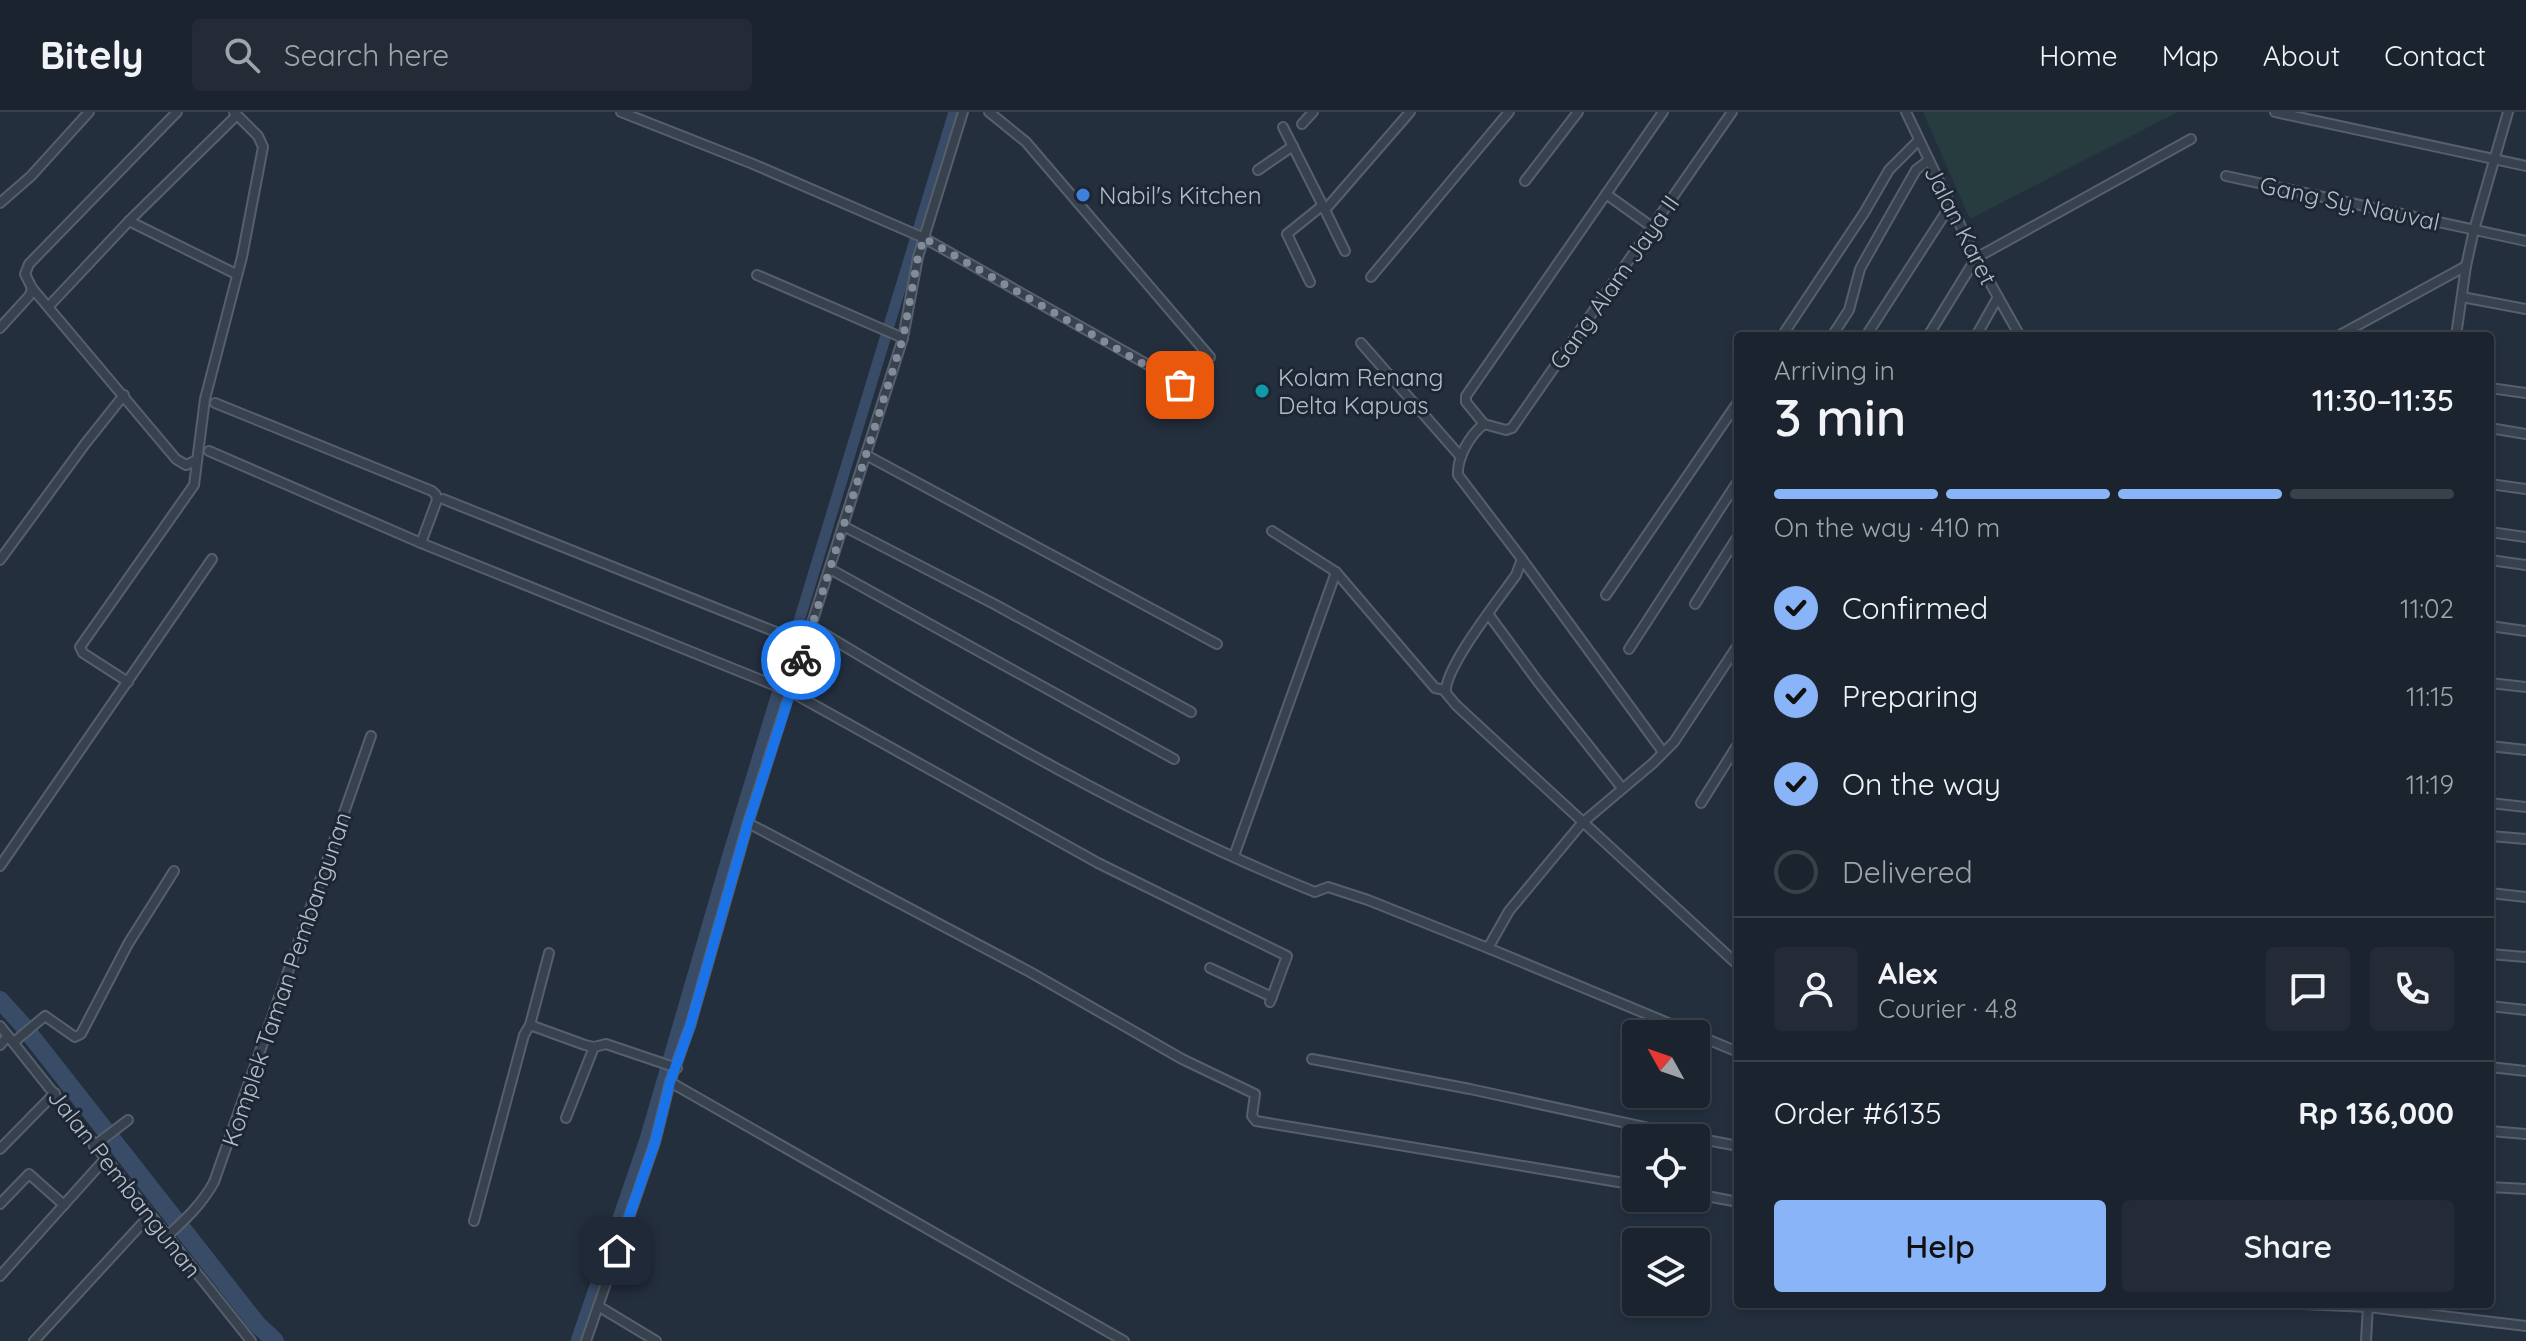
<!DOCTYPE html>
<meta charset="utf-8">
<style>
:root{--surface:#1b232e;--page:#242b36;--text:#f1f3f6;--muted:#a0a4aa;--line:#39404a;--accent:#8ab4f8}
body{margin:0;font-family:Quicksand,sans-serif;background:var(--page);color:var(--text);height:100vh;display:flex;flex-direction:column;font-size:30px;white-space:nowrap}
*{box-sizing:border-box;margin:0}
p{font-size:26px;color:var(--muted)}
.icon{flex:none;width:44px;height:44px;fill:none;stroke:currentColor;stroke-width:2;stroke-linecap:round;stroke-linejoin:round}
.map{position:relative;flex:1;overflow:hidden}
.sheet{position:absolute;left:1734px;top:220px;width:760px;height:976px;display:flex;flex-direction:column;background:var(--surface);border-radius:8px;box-shadow:0 4px 12px #0003,0 0 0 2px var(--line)}
.sheet>*{flex:none}
.needle{width:52px;rotate:310deg}
.tools{position:absolute;left:1622px;top:908px;display:grid;gap:16px}
.tools a{display:grid;place-items:center;width:88px;height:88px;border-radius:8px;background:var(--surface);box-shadow:0 4px 12px #0003,0 0 0 2px var(--line);font-size:40px}
.pin{position:absolute;display:grid;place-items:center;width:68px;height:68px;color:#fff;margin:-34px;border-radius:16px;box-shadow:0 4px 12px #0006}
.courier{position:absolute;display:grid;place-items:center;width:80px;height:80px;margin:-40px;border:6px solid #1a73e8;border-radius:50%;background:#fff;color:#222;box-shadow:0 2px 10px #0007}
.head em{font-style:normal;font-weight:600}
.head div{display:flex;flex-direction:column-reverse}
.head{display:flex;align-items:center;justify-content:space-between;height:136px;padding:0 40px}
h1{font-size:52px;font-weight:600;line-height:60px}
.bar{display:grid;grid-template-columns:repeat(4,1fr);gap:12px 8px;align-content:center;height:96px;padding:0 40px}
.bar i{height:10px;border-radius:6px;background:var(--line)}
.bar .selected{background:var(--accent)}
.bar p{grid-column:span 4}
.line{display:flex;align-items:center;gap:20px;padding:0 40px;border-top:2px solid var(--line)}
.line div{flex:1}
.round{display:grid;place-items:center;flex:none;width:84px;height:84px;border-radius:8px;background:var(--page)}
ol{padding:0 40px;list-style:none}
li{display:flex;align-items:center;gap:24px;height:88px}
li p{margin-inline-start:auto}
li .icon{padding:8px;border-radius:50%;background:var(--accent);color:#111;stroke-width:4}
li:last-child{color:var(--muted)}
li i{width:44px;height:44px;border:4px solid var(--line);border-radius:50%}
.action{display:flex;gap:16px;margin-top:auto;padding:16px 40px}
.action a{flex:1;height:92px;border-radius:8px;background:var(--accent);color:#111;font-size:32px;font-weight:600;line-height:92px;text-align:center}
.action a+a{background:var(--page);color:var(--text)}
header{display:flex;align-items:center;gap:48px;box-sizing:border-box;height:112px;padding:0 40px;background:var(--surface);border-bottom:2px solid var(--line)}
header strong{font-size:38px}
nav{display:flex;gap:44px;margin-inline-start:auto;font-size:28px}
.search{width:560px;height:72px;background:var(--page);display:flex;align-items:center;gap:20px;box-sizing:border-box;padding:0 28px;border-radius:8px;color:var(--muted);font-size:30px}
.map>svg:first-child{display:block}
.green{fill:#263c3f}
.lines{fill:none;stroke-linecap:round;stroke-linejoin:round}
.canal{stroke:#394c67;stroke-width:11}
.river{stroke:#394c67;stroke-width:18}
.minor-casing{stroke:#565f6c;stroke-width:12}
.minor{stroke:#38414e;stroke-width:8}
.done{stroke:#828b98;stroke-width:8;stroke-dasharray:0 14.4}
.route{stroke:#1a73e8;stroke-width:10}
.shop-dot{fill:#3f7fe0;stroke:#1d2633;stroke-width:3}
.culture-dot{fill:#0f9aa8;stroke:#1d2633;stroke-width:3}
.labels{text-anchor:middle;dominant-baseline:central;stroke-width:6;stroke-linejoin:round;paint-order:stroke}
.poi-label{font-size:24px;fill:#b4bcc9;stroke:#1d2633;text-anchor:start}
.street-label{font-size:24px;fill:#b4bcc9;stroke:#1d2633}
</style>
<header>
<strong>Bitely</strong>
<div class="search"><svg class="icon" aria-label="search" viewBox="0 0 24 24"><circle cx="10" cy="10" r="6"/><path d="M15 15l6 6"/></svg>Search here</div>
<nav><a>Home</a><a>Map</a><a>About</a><a>Contact</a></nav>
</header>
<div class="map">
<svg width="2526" height="1229" viewBox="0 0 2526 1229">
<rect width="100%" height="100%" fill="#242f3e"/>
<polygon class="green" points="1923,0 2178,0 1970,107"/>
<g class="lines">
<polyline class="canal" points="576,1229 645,1027 726,749 954,0"/>
<polyline class="river" points="0,888 21,911 257,1212 275,1229"/>
<g class="minor-casing">
<g id="minor">
<polyline points="177,0 29,152 25,162 32,176 176,347 186,353 197,348"/>
<polyline points="621,0 753,52 924,126 1173,267 1183,279 1173,298"/>
<polyline points="989,0 1026,30 1210,245"/>
<polyline points="1906,0 1976,146 2020,224"/>
<polyline points="2275,0 2526,54"/>
<polyline points="1302,12 1313,0"/>
<polyline points="1283,15 1325,98 1410,0"/>
<polyline points="1258,58 1293,34"/>
<polyline points="2226,64 2526,129"/>
<polyline points="1525,69 1578,0"/>
<polyline points="1606,82 1652,115"/>
<polyline points="0,91 31,64 89,0"/>
<polyline points="1325,98 1345,139"/>
<polyline points="129,109 236,162"/>
<polyline points="757,163 903,226"/>
<polyline points="1371,165 1509,0"/>
<polyline points="1310,170 1287,122 1323,93"/>
<polyline points="2462,185 2526,197"/>
<polyline points="49,194 129,109 237,3"/>
<polyline points="0,216 30,183 32,176"/>
<polyline points="1782,224 1864,101 1889,58 1919,28"/>
<polyline points="1832,224 1849,198 1860,157 1866,146 1916,58 1929,48"/>
<polyline points="1866,224 1950,94"/>
<polyline points="1928,224 1976,146 2191,27"/>
<polyline points="1976,224 1998,185"/>
<polyline points="2338,224 2466,154"/>
<polyline points="2456,224 2466,154 2474,118 2508,0"/>
<polyline points="1361,231 1461,345"/>
<polyline points="2490,276 2526,281"/>
<polyline points="215,291 432,379 436,383 437,388 421,431"/>
<path d="M1484,312C1470,323 1457,345 1458,363L1522,447L1516,463C1500,486 1443,557 1446,581L1456,593L1738,853"/>
<polyline points="1484,312 1506,318 1512,316 1732,0"/>
<polyline points="1484,312 1466,290 1466,284 1663,0"/>
<polyline points="2490,316 2526,322"/>
<polyline points="209,339 421,431 791,580 1098,751 1287,844 1270,890"/>
<polyline points="866,343 1217,532"/>
<polyline points="2490,372 2526,377"/>
<polyline points="443,387 806,532"/>
<polyline points="843,414 996,493 1191,600"/>
<polyline points="1272,419 1336,460 1435,576 1445,578"/>
<polyline points="2490,420 2526,425"/>
<polyline points="1522,447 1663,640"/>
<polyline points="0,448 85,332 124,283"/>
<polyline points="2490,448 2526,453"/>
<polyline points="830,457 1174,647"/>
<polyline points="1606,483 1738,290"/>
<polyline points="1695,492 1738,424"/>
<polyline points="1489,503 1539,571 1622,676"/>
<path d="M811,514C973,612 1139,709 1315,780L1328,775L1368,788L1488,836"/>
<polyline points="2490,514 2526,519"/>
<polyline points="1738,533 1674,630 1652,652 1582,711 1509,799 1488,836 1738,940"/>
<polyline points="1629,537 1738,369"/>
<polyline points="128,570 83,541 80,535 194,373 205,287 242,145 263,35 258,24 234,0"/>
<polyline points="2490,571 2526,575"/>
<polyline points="2490,634 2526,638"/>
<polyline points="1701,691 1738,632"/>
<polyline points="2490,691 2526,695"/>
<polyline points="748,711 1030,860 1182,947 1255,982 1252,1004 1256,1009 1636,1073"/>
<polyline points="2490,724 2526,727"/>
<polyline points="1234,744 1336,460"/>
<polyline points="0,754 212,447"/>
<polyline points="2490,781 2526,785"/>
<polyline points="2490,842 2526,845"/>
<polyline points="1210,856 1272,885"/>
<polyline points="2490,894 2526,898"/>
<polyline points="530,913 585,933 594,935 606,932 677,956"/>
<polyline points="0,914 251,1229"/>
<polyline points="14,930 45,904 75,925 81,922 128,832 174,759"/>
<polyline points="0,933 8,924"/>
<polyline points="1312,947 1470,977 1695,1026"/>
<polyline points="2490,955 2526,959"/>
<polyline points="670,970 1124,1229"/>
<polyline points="566,1006 594,935"/>
<polyline points="2490,1019 2526,1022"/>
<polyline points="1696,1026 1738,1034"/>
<polyline points="94,1034 128,1008"/>
<polyline points="0,1037 55,981"/>
<polyline points="2490,1075 2526,1077"/>
<polyline points="1696,1082 1738,1090"/>
<polyline points="0,1092 29,1062 64,1093"/>
<polyline points="474,1109 524,923 530,913 549,841"/>
<path d="M166,1125C185,1108 202,1092 214,1070L371,624"/>
<polyline points="0,1164 105,1047"/>
<polyline points="2302,1192 2368,1195 2526,1214"/>
<polyline points="598,1194 656,1229"/>
<polyline points="34,1229 150,1103"/>
<polyline points="586,1229 655,1030 670,970 690,914 748,711 903,226 918,145 963,0"/>
<polyline points="2366,1229 2368,1193"/>
</g>
</g>
<use href="#minor" class="minor"/>
</g>
<g class="lines">
<polyline class="done" points="801,548 903,226 918,145 924,126 1180,273"/>
<polyline class="route" points="617,1139 655,1030 670,970 690,914 748,711 801,548"/>
</g>
<circle class="shop-dot" cx="1083" cy="83" r="8"/>
<circle class="culture-dot" cx="1262" cy="279" r="8"/>
<g class="labels">
<g class="poi-label">
<text x="1099" y="83">Nabil's Kitchen</text>
<text x="1278" y="265">Kolam Renang<tspan x="1278" dy="28">Delta Kapuas</tspan></text>
</g>
<g class="street-label">
<text transform="translate(2350 91) rotate(12)">Gang Sy. Nauval</text>
<text transform="translate(1961 113) rotate(63)">Jalan Karet</text>
<text transform="translate(1614 170) rotate(-55)">Gang Alam Jaya II</text>
<text transform="translate(286 867) rotate(-71)">Komplek Taman Pembangunan</text>
<text transform="translate(125 1071) rotate(52)">Jalan Pembangunan</text>
</g>
</g>
</svg>
<div class="tools">
<a><svg class="needle" viewBox="-14 -14 28 28"><path d="M0-13l5 13h-10z" fill="#e53935"/><path d="M0 13l5-13h-10z" fill="#a0a4aa"/></svg></a>
<a><svg class="icon" aria-label="locate" viewBox="0 0 24 24"><circle cx="12" cy="12" r="6"/><path d="M12 2v4M12 18v4M2 12h4M18 12h4"/></svg></a>
<a><svg class="icon" aria-label="layers" viewBox="0 0 24 24"><path d="M12 4l9 5-9 5-9-5zM3 14l9 5 9-5"/></svg></a>
</div>
<div class="pin" style="left:1180px;top:273px;background:#ea580c"><svg class="icon" aria-label="bag" viewBox="0 0 24 24"><path d="M5 8h14l-1 12H6zM9 8a3 3 0 0 1 6 0"/></svg></div>
<div class="pin" style="left:617px;top:1139px;background:#1f2937"><svg class="icon" aria-label="home" viewBox="0 0 24 24"><path d="M3 11l9-7 9 7M6 9v11h12V9"/></svg></div>
<div class="courier" style="left:801px;top:548px"><svg class="icon" aria-label="bike" viewBox="0 0 24 24"><circle cx="6" cy="16" r="4"/><circle cx="18" cy="16" r="4"/><path d="M6 16l4-8h5l3 8M10 8l3 8H6M13 5h3"/></svg></div>
<section class="sheet">
<div class="head"><div><h1>3 min</h1><p>Arriving in</p></div><em>11:30–11:35</em></div>
<div class="bar"><i class="selected"></i><i class="selected"></i><i class="selected"></i><i></i><p>On the way · 410 m</p></div>
<ol>
<li><svg class="icon" aria-label="check" viewBox="0 0 24 24"><path d="M5 12l5 5 9-10"/></svg>Confirmed<p>11:02</p></li>
<li><svg class="icon" aria-label="check" viewBox="0 0 24 24"><path d="M5 12l5 5 9-10"/></svg>Preparing<p>11:15</p></li>
<li><svg class="icon" aria-label="check" viewBox="0 0 24 24"><path d="M5 12l5 5 9-10"/></svg>On the way<p>11:19</p></li>
<li><i></i>Delivered</li>
</ol>
<div class="line" style="height:144px"><a class="round"><svg class="icon" aria-label="person" viewBox="0 0 24 24"><circle cx="12" cy="8" r="4"/><path d="M4 21q1-7 8-7t8 7"/></svg></a><div><b>Alex</b><p>Courier · 4.8</p></div><a class="round"><svg class="icon" aria-label="chat" viewBox="0 0 24 24"><path d="M4 5h16v11H9l-5 4z"/></svg></a><a class="round"><svg class="icon" aria-label="phone" viewBox="0 0 24 24"><path d="M5 4h4l2 5-3 2q2 4 5 5l2-3 5 2v4C11 20 4 13 5 4z"/></svg></a></div>
<div class="line" style="height:104px"><div>Order #6135</div><b>Rp 136,000</b></div>
<div class="action"><a>Help</a><a>Share</a></div>
</section>
</div>
